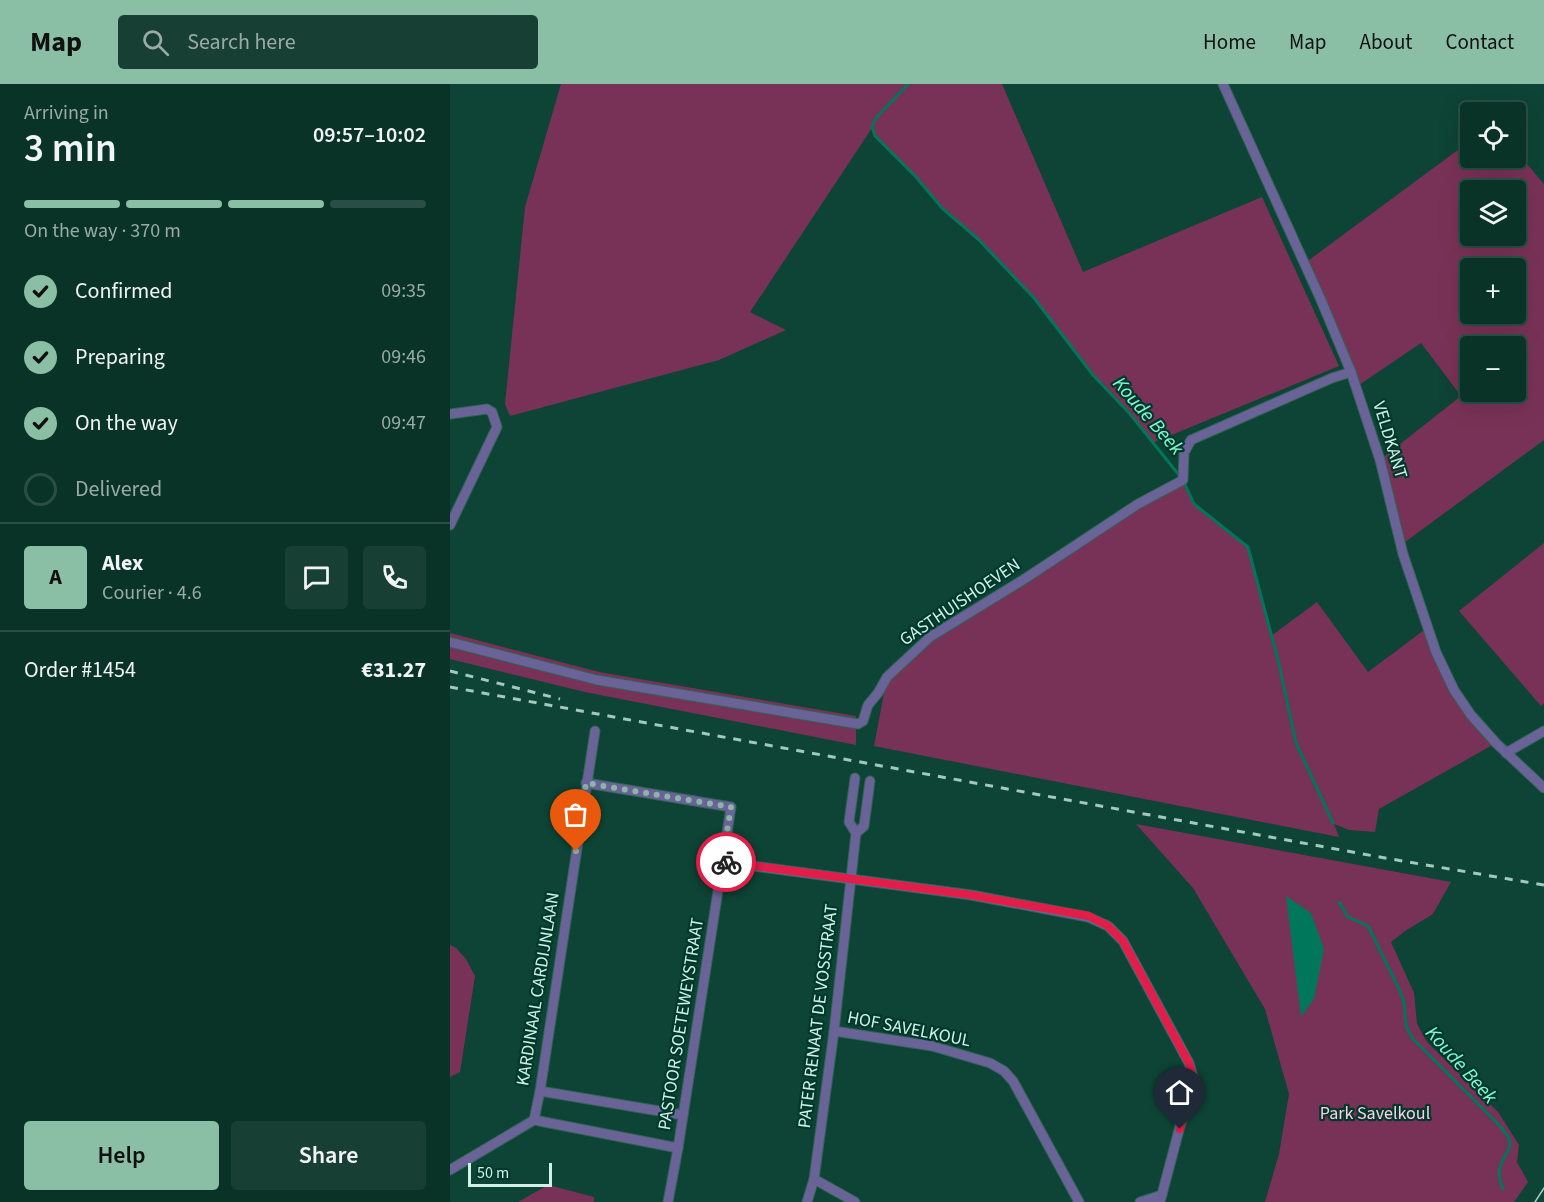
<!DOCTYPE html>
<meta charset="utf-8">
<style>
:root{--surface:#0a3328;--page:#183f34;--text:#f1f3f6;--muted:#99aaa8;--line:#2a4e45;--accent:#8abfa5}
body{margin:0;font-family:"Source Sans 3",sans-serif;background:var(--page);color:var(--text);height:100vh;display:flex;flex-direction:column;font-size:22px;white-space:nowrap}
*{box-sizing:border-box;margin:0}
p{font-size:20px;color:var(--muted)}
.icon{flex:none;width:33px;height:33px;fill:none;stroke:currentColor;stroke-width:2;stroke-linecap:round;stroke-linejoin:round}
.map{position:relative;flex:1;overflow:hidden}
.details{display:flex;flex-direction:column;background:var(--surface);width:450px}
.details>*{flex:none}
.controls{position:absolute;left:1010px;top:18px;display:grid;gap:12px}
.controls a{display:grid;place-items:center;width:66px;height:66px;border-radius:6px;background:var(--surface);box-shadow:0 6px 24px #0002,0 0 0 2px var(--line);font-size:30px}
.scale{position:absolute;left:18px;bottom:15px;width:84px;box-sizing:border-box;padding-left:6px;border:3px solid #d0f1e5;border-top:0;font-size:16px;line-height:21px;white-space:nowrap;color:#d0f1e5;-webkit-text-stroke:4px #00392b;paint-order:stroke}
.pin{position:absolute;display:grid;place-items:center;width:51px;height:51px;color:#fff;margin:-62px -26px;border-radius:50% 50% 50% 0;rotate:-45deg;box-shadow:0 0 6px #0007}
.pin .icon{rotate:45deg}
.courier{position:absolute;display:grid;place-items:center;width:60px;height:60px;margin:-30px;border:4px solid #e11d48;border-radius:50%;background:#fff;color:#222;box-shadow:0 2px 8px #0007}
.overview em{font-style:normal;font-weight:600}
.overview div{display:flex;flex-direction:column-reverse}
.overview{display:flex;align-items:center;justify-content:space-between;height:102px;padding:0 24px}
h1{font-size:39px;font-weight:600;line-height:45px}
.bar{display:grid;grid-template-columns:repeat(4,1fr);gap:9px 6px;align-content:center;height:72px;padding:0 24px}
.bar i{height:8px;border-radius:4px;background:var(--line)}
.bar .active{background:var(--accent)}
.bar p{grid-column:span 4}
.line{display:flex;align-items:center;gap:15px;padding:0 24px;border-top:2px solid var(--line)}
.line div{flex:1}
.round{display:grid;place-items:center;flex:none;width:63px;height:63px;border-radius:6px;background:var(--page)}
ol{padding:0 24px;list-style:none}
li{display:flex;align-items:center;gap:18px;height:66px}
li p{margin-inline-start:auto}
li .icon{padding:6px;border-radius:50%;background:var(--accent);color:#111;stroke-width:4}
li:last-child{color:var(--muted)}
li i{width:33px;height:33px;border:3px solid var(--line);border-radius:50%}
.action{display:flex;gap:12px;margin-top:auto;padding:12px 24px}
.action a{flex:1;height:69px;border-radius:6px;background:var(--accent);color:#111;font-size:24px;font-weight:600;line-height:69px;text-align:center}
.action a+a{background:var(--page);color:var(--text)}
header{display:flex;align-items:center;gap:36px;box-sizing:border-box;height:84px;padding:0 30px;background:var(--accent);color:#111}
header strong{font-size:28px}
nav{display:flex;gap:33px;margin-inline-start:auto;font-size:21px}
.search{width:420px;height:54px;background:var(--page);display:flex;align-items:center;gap:15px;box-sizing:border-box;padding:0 21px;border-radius:6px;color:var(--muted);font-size:22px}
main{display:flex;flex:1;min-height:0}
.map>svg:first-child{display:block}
.green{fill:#793257;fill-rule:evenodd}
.water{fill:#00765b}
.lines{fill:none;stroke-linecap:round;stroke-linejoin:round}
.stream{stroke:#00765b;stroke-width:3}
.street-casing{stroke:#306355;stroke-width:11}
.street{stroke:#6a6398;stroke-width:9}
.tram{stroke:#a3c9bc;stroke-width:1.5}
.rail{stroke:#a3c9bc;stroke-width:3;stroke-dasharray:8 8;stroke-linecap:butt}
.done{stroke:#8cb4a7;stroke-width:6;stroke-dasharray:0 10.8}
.route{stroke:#e11d48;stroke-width:8}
.labels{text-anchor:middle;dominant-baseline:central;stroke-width:4.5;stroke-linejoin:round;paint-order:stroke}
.street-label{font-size:18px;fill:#d0f1e5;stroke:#00392b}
.park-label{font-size:18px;fill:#ffcee3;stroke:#00392b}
.water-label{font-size:20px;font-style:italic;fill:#82fbd4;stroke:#00392b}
</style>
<header>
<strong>Map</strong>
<div class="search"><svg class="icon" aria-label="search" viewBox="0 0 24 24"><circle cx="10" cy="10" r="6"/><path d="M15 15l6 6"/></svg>Search here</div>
<nav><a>Home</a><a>Map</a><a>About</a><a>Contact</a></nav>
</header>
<main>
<section class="details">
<div class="overview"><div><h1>3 min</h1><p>Arriving in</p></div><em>09:57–10:02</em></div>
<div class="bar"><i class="active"></i><i class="active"></i><i class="active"></i><i></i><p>On the way · 370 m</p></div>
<ol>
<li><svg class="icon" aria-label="check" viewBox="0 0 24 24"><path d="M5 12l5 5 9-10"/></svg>Confirmed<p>09:35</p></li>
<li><svg class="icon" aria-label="check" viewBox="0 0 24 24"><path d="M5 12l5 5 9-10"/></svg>Preparing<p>09:46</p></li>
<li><svg class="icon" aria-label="check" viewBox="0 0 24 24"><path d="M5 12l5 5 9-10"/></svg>On the way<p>09:47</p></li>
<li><i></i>Delivered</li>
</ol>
<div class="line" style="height:108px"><b class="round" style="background:var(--accent);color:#111">A</b><div><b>Alex</b><p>Courier · 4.6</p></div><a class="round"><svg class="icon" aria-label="chat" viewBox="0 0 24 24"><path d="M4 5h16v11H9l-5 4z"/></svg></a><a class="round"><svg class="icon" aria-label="phone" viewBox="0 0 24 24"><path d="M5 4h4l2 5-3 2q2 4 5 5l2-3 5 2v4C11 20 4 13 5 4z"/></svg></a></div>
<div class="line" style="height:78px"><div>Order #1454</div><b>€31.27</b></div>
<div class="action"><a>Help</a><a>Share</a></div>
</section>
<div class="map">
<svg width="1094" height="1118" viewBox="0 0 1094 1118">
<rect width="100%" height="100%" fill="#0d4435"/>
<g class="green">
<polygon points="111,0 552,0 633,188 812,113 889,282 702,359 680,330 643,291 584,214 529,156 492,124 466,93 425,52 422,44 300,228 336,246 269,276 60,332 55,320 75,123"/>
<path d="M1020,57V74H1065V66L1094,100V356L951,461L930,376L1011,312L971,259L906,303L855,179ZM1020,106H1065V152H1020ZM1020,184H1065V230H1020ZM1020,262H1065V308H1020Z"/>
<polygon points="733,396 744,420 798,463 821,552 867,518 918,588 977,544 1004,606 1046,659 929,725 925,748 899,746 884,740 889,753 424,662 437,593 466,566"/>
<polygon points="1094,459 1094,619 1091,622 1009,527"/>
<polygon points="0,549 149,588 406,632 406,661 135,608 0,575"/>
<polygon points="686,740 1001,798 983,830 955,847 941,858 964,909 967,940 977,958 1048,1028 1069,1061 1067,1078 1078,1098 1064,1118 815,1118 829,1070 839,1010 815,925 743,804"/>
<polygon points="0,861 6,864 16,875 25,892 10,988 0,993"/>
<polygon points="98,1101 144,1113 144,1118 68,1118"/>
</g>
<polygon class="water" points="836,812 861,829 874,865 864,915 851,933"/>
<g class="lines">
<g class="stream">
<polyline points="458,0 426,34 422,43 425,52 466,93 492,124 529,156 584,214 643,291 680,330 733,396 744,420 798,463 828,576 846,659 883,739"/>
<path d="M889,818L898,833L918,842L949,905L954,918L956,942L963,955L1051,1043C1053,1047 1058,1051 1059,1055C1065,1070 1040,1076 1053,1105"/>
</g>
<g class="street-casing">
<g id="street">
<polyline points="773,0 871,216 901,288 930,376 953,470 986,568 1004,606 1021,631 1046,659 1094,704"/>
<polyline points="0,330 37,325 42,328 47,343 0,441"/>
<polyline points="0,558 147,596 408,640 413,637 418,621 428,609 437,593 480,553 576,494 688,420 733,396 734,369 741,356 882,294 901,288"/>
<polyline points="1056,669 1094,647"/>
<polyline points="136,699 281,723 228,1064 218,1118"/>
<polyline points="406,749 414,742 420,697"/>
<polyline points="272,778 521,811 638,833 658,842 673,857 739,979 743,993 710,1118"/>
<polyline points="384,947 482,962 540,979 554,987 563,997 629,1118"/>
<polyline points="90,1007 233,1031"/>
<polyline points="84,1036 228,1064"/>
<polyline points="0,1086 84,1036 90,1007 145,647"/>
<polyline points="364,1095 405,1118"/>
<polyline points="357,1118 364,1095 384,947 406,749 399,738 405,694"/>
<polyline points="690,1118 712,1111"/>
</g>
</g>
<use href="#street" class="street"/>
<polyline class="tram" points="1085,1118 1094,1104"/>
<g class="rail">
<polyline points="0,587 110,615"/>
<polyline points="0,603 935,774 1094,801"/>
</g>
</g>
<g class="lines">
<polyline class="done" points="126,767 136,699 281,723 272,778 276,778"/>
<polyline class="route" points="276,778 521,811 639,832 658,842 673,857 739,979 743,993 730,1045"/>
</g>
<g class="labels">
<g class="street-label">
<text transform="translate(940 356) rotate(73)">VELDKANT</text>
<text transform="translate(510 518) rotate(-34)">GASTHUISHOEVEN</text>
<text transform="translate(88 905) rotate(-81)">KARDINAAL CARDIJNLAAN</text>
<text transform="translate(368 932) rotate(-83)">PATER RENAAT DE VOSSTRAAT</text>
<text transform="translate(231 940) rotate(-81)">PASTOOR SOETEWEYSTRAAT</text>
<text transform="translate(459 945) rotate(11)">HOF SAVELKOUL</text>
</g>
<g class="park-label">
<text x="925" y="1029">Park Savelkoul</text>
</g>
<g class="water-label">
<text transform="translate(698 332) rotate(49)">Koude Beek</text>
<text transform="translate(1011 981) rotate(48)">Koude Beek</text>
</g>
</g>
</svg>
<div class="controls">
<a><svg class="icon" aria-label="locate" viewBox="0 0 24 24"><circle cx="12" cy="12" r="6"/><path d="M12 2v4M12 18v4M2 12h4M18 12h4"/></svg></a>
<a><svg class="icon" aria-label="layers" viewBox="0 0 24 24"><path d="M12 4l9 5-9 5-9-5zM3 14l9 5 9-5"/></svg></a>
<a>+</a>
<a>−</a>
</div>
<div class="scale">50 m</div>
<div class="pin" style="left:126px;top:767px;background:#ea580c"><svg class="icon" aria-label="bag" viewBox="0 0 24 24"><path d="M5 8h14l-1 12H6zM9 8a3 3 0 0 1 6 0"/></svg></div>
<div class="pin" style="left:730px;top:1045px;background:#1f2937"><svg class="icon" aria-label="home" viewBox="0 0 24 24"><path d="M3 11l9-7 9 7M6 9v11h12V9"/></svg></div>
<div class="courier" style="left:276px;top:778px"><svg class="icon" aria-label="bike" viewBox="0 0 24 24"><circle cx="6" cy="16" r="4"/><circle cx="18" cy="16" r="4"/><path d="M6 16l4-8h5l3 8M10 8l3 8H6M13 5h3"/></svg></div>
</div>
</main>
